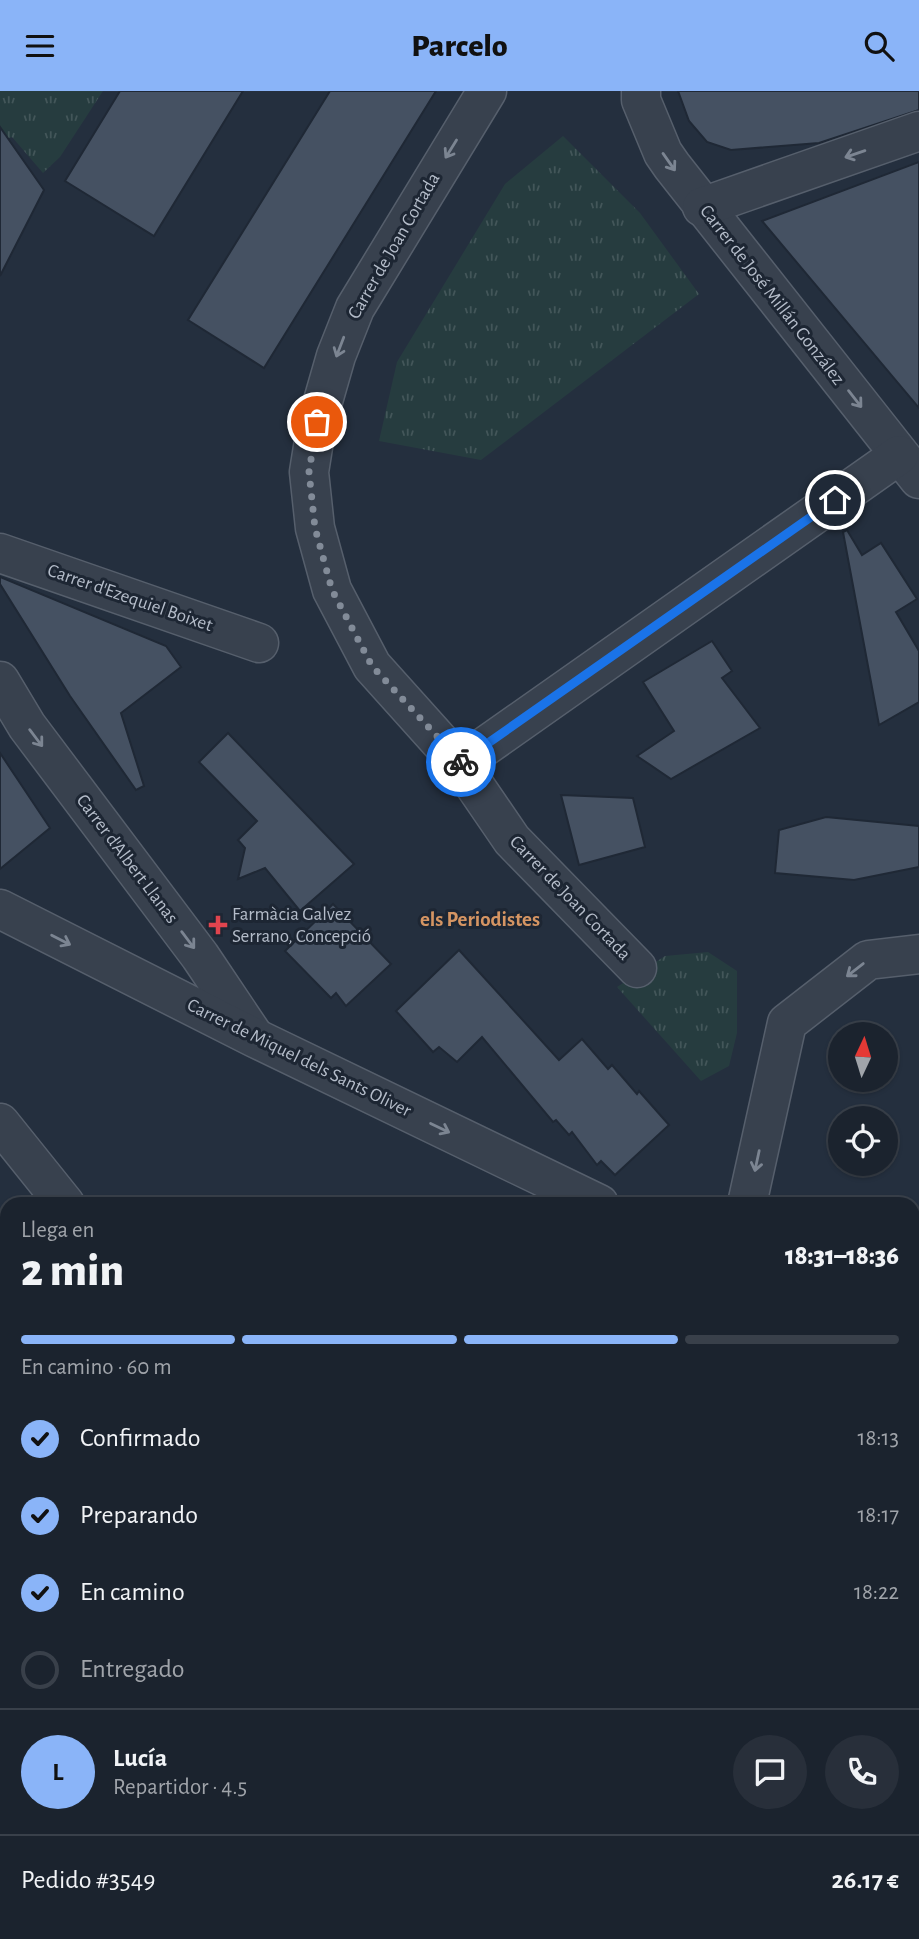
<!DOCTYPE html>
<html lang="es">
<meta charset="utf-8">
<style>
:root{--surface:#1b232e;--page:#282f3a;--text:#f1f3f6;--muted:#a0a4aa;--line:#39404a;--accent:#8ab4f8}
body{margin:0;font-family:"Alegreya Sans",sans-serif;background:var(--page);color:var(--text);height:100vh;display:flex;flex-direction:column;font-size:26px;white-space:nowrap}
*{box-sizing:border-box;margin:0}
p{font-size:23px;color:var(--muted)}
.icon{flex:none;width:38px;height:38px;fill:none;stroke:currentColor;stroke-width:2;stroke-linecap:round;stroke-linejoin:round}
.map{position:relative;flex:1;overflow:hidden}
.drawer{position:absolute;left:0px;top:1106px;width:920px;height:742px;display:flex;flex-direction:column;background:var(--surface);border-radius:21px 21px 0 0;box-shadow:0 2px 5px #0004,0 0 0 2px var(--line)}
.drawer>*{flex:none}
.needle{width:46px;rotate:4deg}
.controls{position:absolute;left:828px;top:931px;display:grid;gap:14px}
.controls a{display:grid;place-items:center;width:70px;height:70px;border-radius:50%;background:var(--surface);box-shadow:0 2px 5px #0004,0 0 0 2px var(--line);font-size:35px}
.pin{position:absolute;display:grid;place-items:center;width:60px;height:60px;color:#fff;margin:-30px;border:4px solid #fff;border-radius:50%;box-shadow:0 2px 7px #0007}
.courier{position:absolute;display:grid;place-items:center;width:70px;height:70px;margin:-35px;border:5px solid #1a73e8;border-radius:50%;background:#fff;color:#222;box-shadow:0 2px 9px #0007}
.summary em{font-style:normal;font-weight:800}
.summary div{display:flex;flex-direction:column-reverse}
.summary{display:flex;align-items:center;justify-content:space-between;height:119px;padding:0 21px}
h1{font-size:46px;font-weight:800;line-height:52px}
.bar{display:grid;grid-template-columns:repeat(4,1fr);gap:10px 7px;align-content:center;height:84px;padding:0 21px}
.bar i{height:9px;border-radius:5px;background:var(--line)}
.bar .current{background:var(--accent)}
.bar p{grid-column:span 4}
.line{display:flex;align-items:center;gap:18px;padding:0 21px;border-top:2px solid var(--line)}
.line div{flex:1}
.round{display:grid;place-items:center;flex:none;width:74px;height:74px;border-radius:37px;background:var(--page)}
ol{padding:0 21px;list-style:none}
li{display:flex;align-items:center;gap:21px;height:77px}
li p{margin-inline-start:auto}
li .icon{padding:7px;border-radius:50%;background:var(--accent);color:#111;stroke-width:4}
li:last-child{color:var(--muted)}
li i{width:38px;height:38px;border:4px solid var(--line);border-radius:50%}
header{display:flex;justify-content:space-between;align-items:center;height:91px;padding:0 21px;background:var(--accent);color:#111;font-size:32px;font-weight:800}
.map>svg:first-child{display:block}
.grass{fill:url(#grass-tufts)}
.building{fill:#455162;stroke:#1f2835;stroke-width:2}
.lines{fill:none;stroke-linecap:round;stroke-linejoin:round}
.pedestrian-casing{stroke:#565f6c;stroke-width:41}
.minor-casing{stroke:#565f6c;stroke-width:41}
.tertiary-casing{stroke:#565f6c;stroke-width:41}
.pedestrian{stroke:#38414e;stroke-width:38}
.minor{stroke:#38414e;stroke-width:38}
.tertiary{stroke:#38414e;stroke-width:38}
.oneway{stroke:#7c8592}
.done{stroke:#828b98;stroke-width:7;stroke-dasharray:0 12.6}
.route{stroke:#1a73e8;stroke-width:9}
.health-dot{fill:#e0444e;stroke:#1d2633;stroke-width:2.5}
.labels{text-anchor:middle;dominant-baseline:central;stroke-width:6;stroke-linejoin:round;paint-order:stroke}
.street-label{font-size:19px;fill:#b4bcc9;stroke:#1d2633}
.poi-label{font-size:19px;fill:#b4bcc9;stroke:#1d2633;text-anchor:start}
.neighbourhood-label{font-size:21px;font-weight:bold;fill:#d59563;stroke:#1d2633}
</style>
<header><svg class="icon" aria-label="menu" viewBox="0 0 24 24"><path d="M4 6h16M4 12h16M4 18h16"/></svg>Parcelo<svg class="icon" aria-label="search" viewBox="0 0 24 24"><circle cx="10" cy="10" r="6"/><path d="M15 15l6 6"/></svg></header>
<div class="map">
<svg width="919" height="1848" viewBox="0 0 919 1848">
<defs>
<pattern id="grass-tufts" width="24" height="20" patternUnits="userSpaceOnUse" patternTransform="scale(1.75)"><rect width="24" height="20" fill="#263c3f"/><path d="M3 7l-1-3M5 7V3M7 7l1-3M15 17l-1-3M17 17v-4M19 17l1-3" fill="none" stroke="#435659"/></pattern>
</defs>
<rect width="100%" height="100%" fill="#242f3e"/>
<g class="grass">
<polygon points="0,0 103,0 60,66 43,82 12,46 0,50"/>
<polygon points="563,45 640,122 699,203 481,369 379,350 397,271 505,93"/>
<polygon points="708,861 737,880 737,942 729,975 701,990 617,896 665,865"/>
</g>
<g class="building">
<polygon points="120,0 243,0 154,145 65,90"/>
<polygon points="330,0 436,0 264,277 188,229"/>
<polygon points="678,0 919,0 919,19 819,52 731,59 707,51 689,30"/>
<polygon points="0,36 44,99 0,185"/>
<polygon points="919,71 919,317 762,130"/>
<polygon points="847,439 862,464 881,452 917,508 896,521 919,560 919,611 879,634 843,441"/>
<polygon points="0,486 166,555 181,576 121,622 144,695 136,699 70,605 0,493"/>
<polygon points="712,550 732,580 722,587 760,637 671,688 637,665 674,640 643,591"/>
<polygon points="228,642 354,773 300,820 265,777 238,788 245,757 238,749 257,730 199,671"/>
<polygon points="0,662 50,737 0,778"/>
<polygon points="561,704 633,707 645,756 579,774"/>
<polygon points="826,726 919,735 919,776 854,789 775,782 779,739"/>
<polygon points="333,813 391,873 346,915 336,902 331,907 285,860"/>
<polygon points="459,859 559,969 582,948 608,978 612,974 637,1003 639,1000 669,1034 615,1084 601,1070 597,1074 572,1041 569,1044 556,1029 553,1031 482,946 457,971 439,956 433,961 396,920"/>
</g>
<g class="lines">
<g class="pedestrian-casing">
<polyline id="pedestrian" points="0,462 259,552"/>
</g>
<g class="minor-casing">
<g id="minor">
<polyline points="487,0 355,217 336,265 317,331 309,381 315,437 332,499 372,575 460,673 512,749 637,877"/>
<polyline points="641,0 641,9 663,62 672,75 919,388"/>
<polyline points="702,116 919,40"/>
<polyline points="0,590 27,635 200,865 253,944"/>
<polyline points="460,673 899,364"/>
<polyline points="0,818 255,947 599,1113"/>
<polyline points="747,1113 787,932 868,869 919,863"/>
<polyline points="914,1260 919,1263"/>
<polyline points="0,1280 7,1284"/>
<polyline points="914,1820 919,1823"/>
<polyline points="117,1848 128,1841"/>
<polyline points="761,1848 771,1841"/>
</g>
</g>
<g class="tertiary-casing">
<g id="tertiary">
<polyline points="0,1032 65,1113"/>
<polyline points="914,1619 919,1617"/>
</g>
</g>
<use href="#pedestrian" class="pedestrian"/>
<use href="#minor" class="minor"/>
<use href="#tertiary" class="tertiary"/>
</g>
<defs><path id="oneway-shaft" d="M-6 0H5M1.5-3L5.5 0L1.5 3" fill="none" stroke-width="1.6" stroke-linecap="round" stroke-linejoin="round" transform="scale(1.75)"/></defs>
<g class="oneway">
<use href="#oneway-shaft" transform="translate(451 58) rotate(122)"/>
<use href="#oneway-shaft" transform="translate(855 63) rotate(161)"/>
<use href="#oneway-shaft" transform="translate(669 71) rotate(55)"/>
<use href="#oneway-shaft" transform="translate(340 256) rotate(111)"/>
<use href="#oneway-shaft" transform="translate(855 308) rotate(52)"/>
<use href="#oneway-shaft" transform="translate(36 647) rotate(53)"/>
<use href="#oneway-shaft" transform="translate(61 849) rotate(27)"/>
<use href="#oneway-shaft" transform="translate(188 849) rotate(53)"/>
<use href="#oneway-shaft" transform="translate(855 879) rotate(142)"/>
<use href="#oneway-shaft" transform="translate(440 1037) rotate(26)"/>
<use href="#oneway-shaft" transform="translate(757 1070) rotate(102)"/>
</g>
<g class="lines">
<polyline class="done" points="317,331 309,381 315,437 332,499 372,575 461,671"/>
<polyline class="route" points="461,671 835,409"/>
</g>
<path class="health-dot" d="M214.5 823.5h7v7h7v7h-7v7h-7v-7h-7v-7h7z"/>
<g class="labels">
<g class="street-label">
<text transform="translate(394 155) rotate(-60)">Carrer de Joan Cortada</text>
<text transform="translate(772 204) rotate(52)">Carrer de José Millán González</text>
<text transform="translate(130 507) rotate(19)">Carrer d'Ezequiel Boixet</text>
<text transform="translate(127 768) rotate(53)">Carrer d'Albert Llanas</text>
<text transform="translate(570 807) rotate(46)">Carrer de Joan Cortada</text>
<text transform="translate(299 967) rotate(26)">Carrer de Miquel dels Sants Oliver</text>
</g>
<g class="poi-label">
<text x="232" y="823">Farmàcia Galvez<tspan x="232" dy="22">Serrano, Concepció</tspan></text>
</g>
<g class="neighbourhood-label">
<text x="480" y="828">els Periodistes</text>
</g>
</g>
</svg>
<div class="controls">
<a><svg class="needle" viewBox="-14 -14 28 28"><path d="M0-13l5 13h-10z" fill="#e53935"/><path d="M0 13l5-13h-10z" fill="#a0a4aa"/></svg></a>
<a><svg class="icon" aria-label="locate" viewBox="0 0 24 24"><circle cx="12" cy="12" r="6"/><path d="M12 2v4M12 18v4M2 12h4M18 12h4"/></svg></a>
</div>
<div class="pin" style="left:317px;top:331px;background:#ea580c"><svg class="icon" aria-label="bag" viewBox="0 0 24 24"><path d="M5 8h14l-1 12H6zM9 8a3 3 0 0 1 6 0"/></svg></div>
<div class="pin" style="left:835px;top:409px;background:#1f2937"><svg class="icon" aria-label="home" viewBox="0 0 24 24"><path d="M3 11l9-7 9 7M6 9v11h12V9"/></svg></div>
<div class="courier" style="left:461px;top:671px"><svg class="icon" aria-label="bike" viewBox="0 0 24 24"><circle cx="6" cy="16" r="4"/><circle cx="18" cy="16" r="4"/><path d="M6 16l4-8h5l3 8M10 8l3 8H6M13 5h3"/></svg></div>
<section class="drawer">
<div class="summary"><div><h1>2 min</h1><p>Llega en</p></div><em>18:31–18:36</em></div>
<div class="bar"><i class="current"></i><i class="current"></i><i class="current"></i><i></i><p>En camino · 60 m</p></div>
<ol>
<li><svg class="icon" aria-label="check" viewBox="0 0 24 24"><path d="M5 12l5 5 9-10"/></svg>Confirmado<p>18:13</p></li>
<li><svg class="icon" aria-label="check" viewBox="0 0 24 24"><path d="M5 12l5 5 9-10"/></svg>Preparando<p>18:17</p></li>
<li><svg class="icon" aria-label="check" viewBox="0 0 24 24"><path d="M5 12l5 5 9-10"/></svg>En camino<p>18:22</p></li>
<li><i></i>Entregado</li>
</ol>
<div class="line" style="height:126px"><b class="round" style="background:var(--accent);color:#111">L</b><div><b>Lucía</b><p>Repartidor · 4.5</p></div><a class="round"><svg class="icon" aria-label="chat" viewBox="0 0 24 24"><path d="M4 5h16v11H9l-5 4z"/></svg></a><a class="round"><svg class="icon" aria-label="phone" viewBox="0 0 24 24"><path d="M5 4h4l2 5-3 2q2 4 5 5l2-3 5 2v4C11 20 4 13 5 4z"/></svg></a></div>
<div class="line" style="height:91px"><div>Pedido #3549</div><b>26.17 €</b></div>
</section>
</div>
